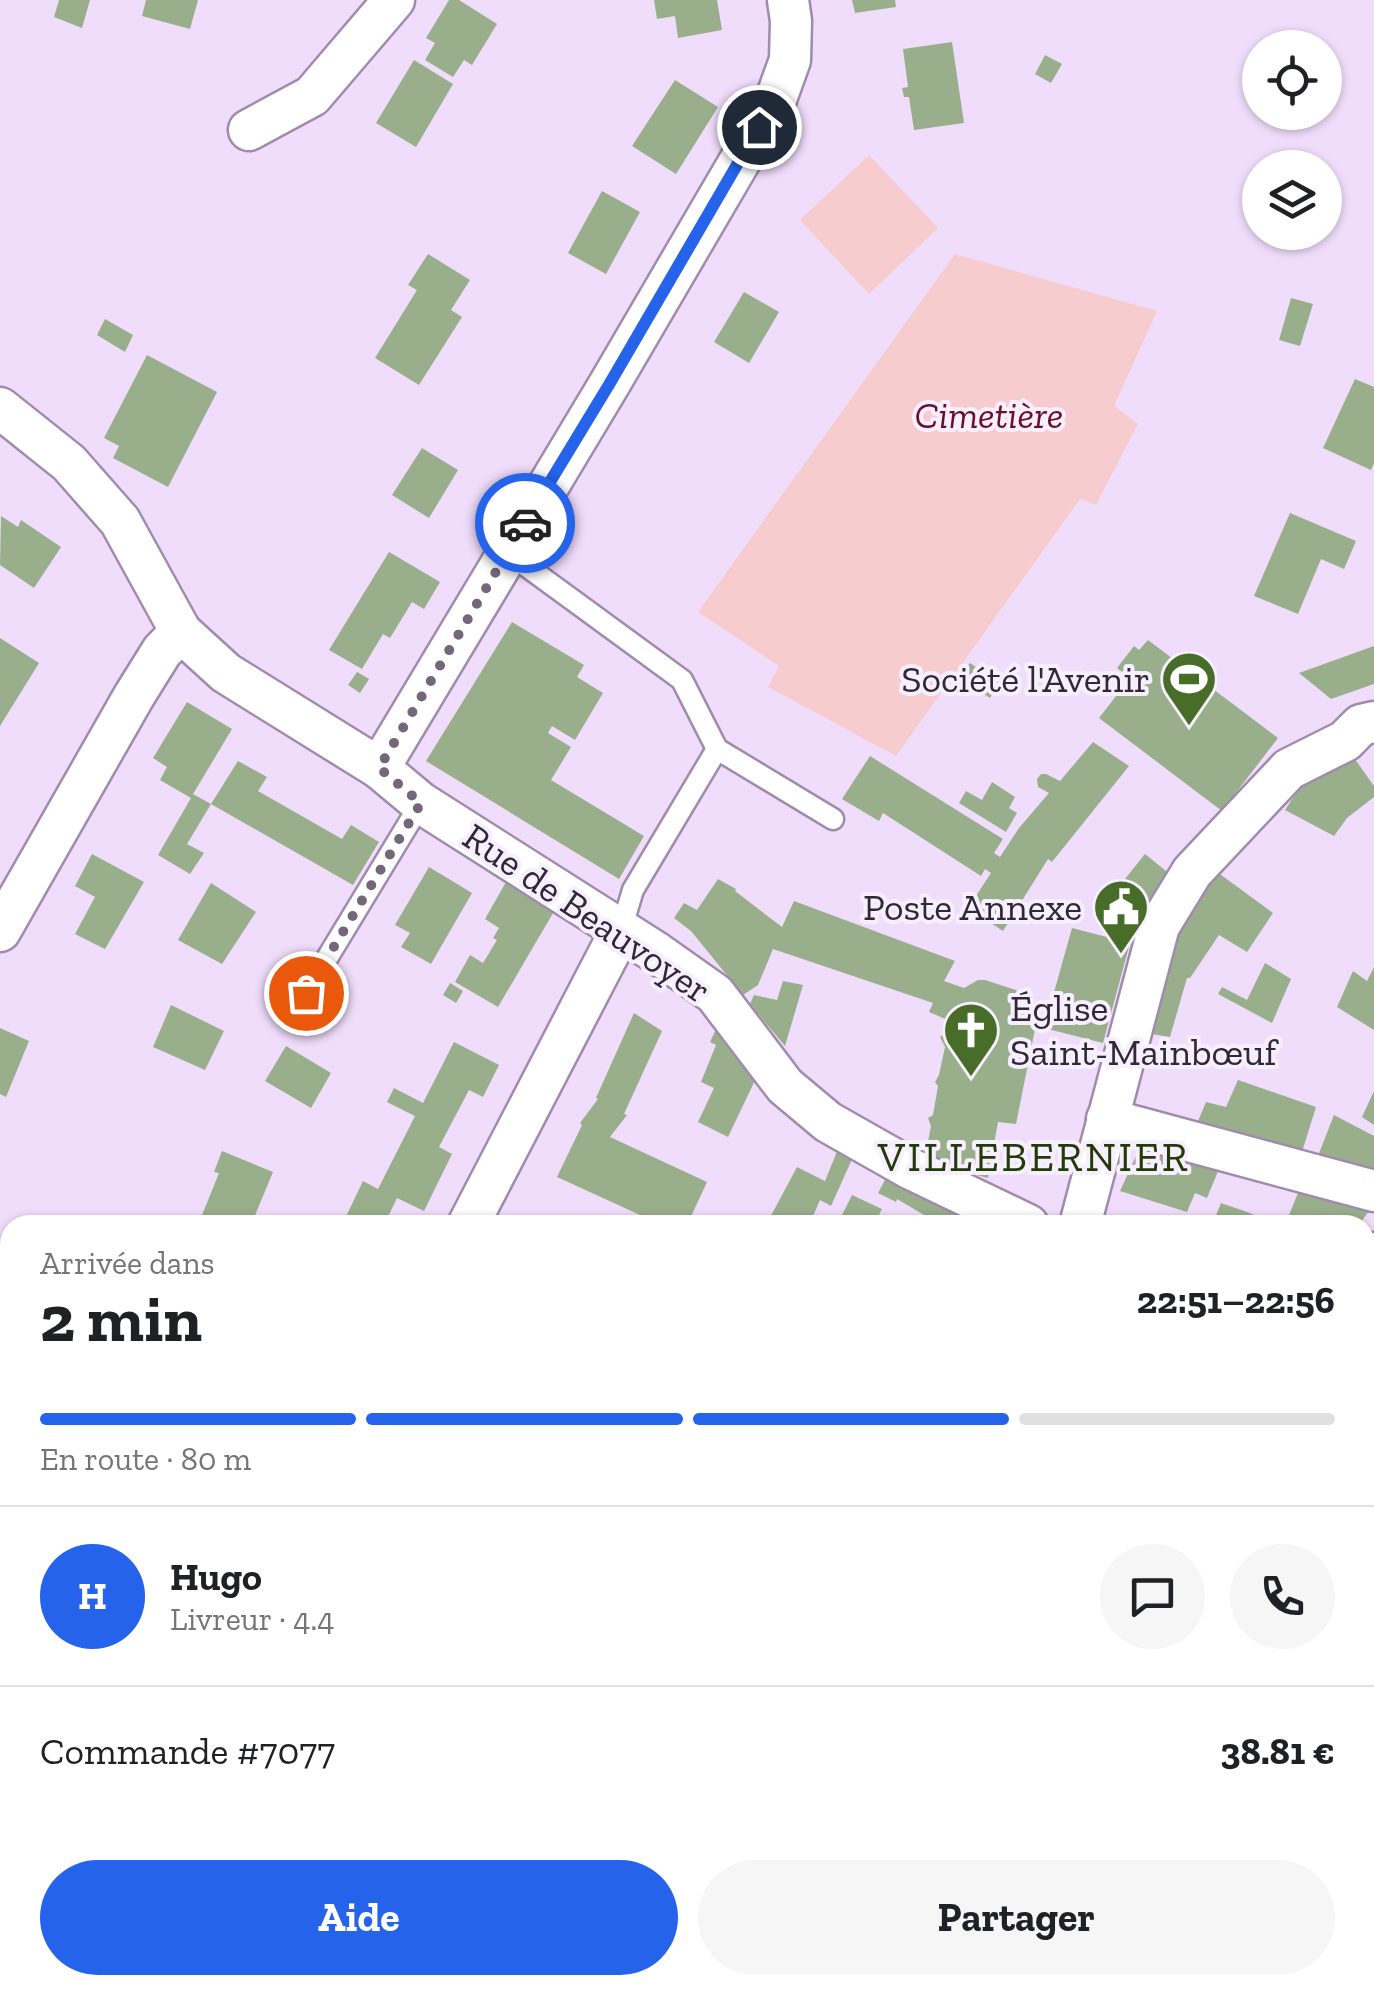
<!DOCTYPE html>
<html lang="fr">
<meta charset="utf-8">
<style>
:root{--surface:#fff;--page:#f6f6f6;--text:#202124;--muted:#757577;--line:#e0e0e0;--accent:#2563eb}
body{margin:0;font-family:"Zilla Slab",serif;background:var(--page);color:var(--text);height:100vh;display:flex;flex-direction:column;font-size:38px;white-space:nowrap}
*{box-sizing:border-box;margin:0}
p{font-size:32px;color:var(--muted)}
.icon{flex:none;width:55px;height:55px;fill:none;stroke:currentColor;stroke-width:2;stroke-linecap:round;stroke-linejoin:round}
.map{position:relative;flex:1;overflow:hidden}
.sheet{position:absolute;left:0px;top:1215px;width:1375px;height:780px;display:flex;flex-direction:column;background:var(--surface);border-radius:30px 30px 0 0;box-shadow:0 2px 8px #0004}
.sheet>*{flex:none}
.tools{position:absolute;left:1242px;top:30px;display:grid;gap:20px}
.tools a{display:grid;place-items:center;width:100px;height:100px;border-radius:50%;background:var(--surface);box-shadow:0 2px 8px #0004;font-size:50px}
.pin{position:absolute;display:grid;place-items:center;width:85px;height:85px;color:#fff;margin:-42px;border:5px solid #fff;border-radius:50%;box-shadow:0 2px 10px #0007}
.courier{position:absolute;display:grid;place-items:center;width:100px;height:100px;margin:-50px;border:8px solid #2563eb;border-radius:50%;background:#fff;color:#222;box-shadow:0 2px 12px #0007}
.head em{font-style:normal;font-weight:800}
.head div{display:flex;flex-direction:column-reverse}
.head{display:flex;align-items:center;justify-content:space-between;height:170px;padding:0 40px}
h1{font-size:65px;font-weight:800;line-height:75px}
.bar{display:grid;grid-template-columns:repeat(4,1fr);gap:15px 10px;align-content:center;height:120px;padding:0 40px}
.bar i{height:12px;border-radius:8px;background:var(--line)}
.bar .active{background:var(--accent)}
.bar p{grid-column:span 4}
.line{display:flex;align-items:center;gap:25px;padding:0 40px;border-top:2px solid var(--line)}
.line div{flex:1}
.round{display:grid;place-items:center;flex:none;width:105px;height:105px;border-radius:52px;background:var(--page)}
.action{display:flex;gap:20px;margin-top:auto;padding:20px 40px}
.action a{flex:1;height:115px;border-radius:60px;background:var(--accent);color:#fff;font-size:40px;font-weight:800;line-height:115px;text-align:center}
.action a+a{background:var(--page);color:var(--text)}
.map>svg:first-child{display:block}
.green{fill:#f7cccf}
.building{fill:#99af8c}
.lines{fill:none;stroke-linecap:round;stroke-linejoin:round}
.service-casing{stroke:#a18bad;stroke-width:25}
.minor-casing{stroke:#a18bad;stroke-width:45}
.primary-casing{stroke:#a18bad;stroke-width:60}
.service{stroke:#fff;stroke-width:20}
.minor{stroke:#fff;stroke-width:40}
.primary{stroke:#fff;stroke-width:55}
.done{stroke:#74677a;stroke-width:10;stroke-dasharray:0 18}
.route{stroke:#2563eb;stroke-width:12}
.labels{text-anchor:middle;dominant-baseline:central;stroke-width:8;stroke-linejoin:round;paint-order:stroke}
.park-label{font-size:38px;font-style:italic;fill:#6b0f26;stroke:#f8effe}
.poi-label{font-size:38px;fill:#312835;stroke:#f8effe;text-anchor:end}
.street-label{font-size:38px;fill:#312835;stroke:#f8effe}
.quarter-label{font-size:42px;letter-spacing:2.5px;fill:#213b0a;stroke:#f8effe}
</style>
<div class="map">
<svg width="1374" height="1995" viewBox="0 0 1374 1995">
<rect width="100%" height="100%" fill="#f0ddfb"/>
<g class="green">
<polygon points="869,155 938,228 869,294 800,220"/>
<polygon points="955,254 1157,311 1114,406 1138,424 1096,505 1080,499 896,756 768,687 779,666 698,612"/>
</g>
<g class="building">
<polygon points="59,0 90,0 82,28 54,17"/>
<polygon points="146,0 198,0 190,29 142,16"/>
<polygon points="449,0 459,0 497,24 472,65 464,60 453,77 425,60 435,43 426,38"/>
<polygon points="654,0 717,0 722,30 678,38 675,16 657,19"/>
<polygon points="852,0 895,0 896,7 855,13"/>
<polygon points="952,42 964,123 914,130 909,97 904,97 902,88 908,87 903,49"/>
<polygon points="1045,55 1062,64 1051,83 1035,74"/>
<polygon points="414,60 453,84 416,147 376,123"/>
<polygon points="675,80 718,107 676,174 632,146"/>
<polygon points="602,191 640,212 606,274 568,253"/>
<polygon points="428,254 470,280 451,310 462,317 419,385 375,358 417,290 408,285"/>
<polygon points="744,292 779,312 749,363 714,342"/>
<polygon points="1291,298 1313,304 1300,346 1279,340"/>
<polygon points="105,319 133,335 125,352 97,335"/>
<polygon points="147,355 217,392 168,487 113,458 119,446 104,438"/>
<polygon points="1355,379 1374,387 1374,463 1371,470 1323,448"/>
<polygon points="422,448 458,470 429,518 392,495"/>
<polygon points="1290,513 1356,541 1344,569 1321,559 1298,614 1254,596"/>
<polygon points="1,516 18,527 21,520 61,547 34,588 0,565"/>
<polygon points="389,552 440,582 424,609 412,602 390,638 383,634 362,669 329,650"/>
<polygon points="512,622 584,665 577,677 603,693 575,740 552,726 548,733 571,747 551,780 644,836 619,879 426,761"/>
<polygon points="0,638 39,663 0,726"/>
<polygon points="1148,640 1278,738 1222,811 1099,718 1130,678 1117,668 1134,646 1139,650"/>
<polygon points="1374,646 1374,684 1331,699 1299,673"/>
<polygon points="970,663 999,683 990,698 958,677"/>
<polygon points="357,672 369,679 360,693 348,685"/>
<polygon points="187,702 232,729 193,794 211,804 187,844 204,853 190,874 158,855 191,798 160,780 167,767 153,758"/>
<polygon points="1093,742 1129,766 1052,862 1048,859 1003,931 968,908 991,873 985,869 981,876 883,813 879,821 842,799 870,756 1003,839 994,853 1000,857 1019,828 1049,793 1038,787 1037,779 1041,774 1046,774 1060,781"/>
<polygon points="1352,755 1374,786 1374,797 1347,818 1334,836 1285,810 1308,775"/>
<polygon points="238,761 267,777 258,791 342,839 351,825 379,842 353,885 211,804"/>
<polygon points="992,782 1015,797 1009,808 1017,813 1006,832 959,803 966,791 982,800"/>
<polygon points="92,854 144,882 105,949 75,934 95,897 75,886"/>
<polygon points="1145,854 1171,875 1139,915 1113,894"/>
<polygon points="429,867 472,893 431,964 401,947 410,933 395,925"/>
<polygon points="1213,869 1273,913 1247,952 1219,935 1190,978 1187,978 1170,1037 1139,1032 1155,967"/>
<polygon points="718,879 736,889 735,891 782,927 794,901 955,961 944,981 964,988 978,980 985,980 1034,996 1031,1009 1038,1014 1016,1124 998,1122 988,1178 924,1162 931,1126 928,1118 933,1115 938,1086 935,1082 939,1075 945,1047 940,1037 947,1033 950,1021 929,1012 933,1003 773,949 758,985 743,995 691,931 674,918 684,903 697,910"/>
<polygon points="506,882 528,895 530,892 556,908 498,1007 455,982 470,955 483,963 497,940 493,938 499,928 485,919"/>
<polygon points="211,883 256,912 222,964 178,940"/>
<polygon points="1072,928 1130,943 1103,1043 1044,1028"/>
<polygon points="1265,963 1291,979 1272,1023 1218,994 1222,987 1247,1000"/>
<polygon points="1374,967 1374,1030 1337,1007 1353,971 1367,981"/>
<polygon points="783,981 803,985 785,1046 750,1004 754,995 777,1000"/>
<polygon points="450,983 463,991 456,1003 443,995"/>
<polygon points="171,1005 224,1031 205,1070 153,1047"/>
<polygon points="634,1013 662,1031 624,1114 627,1115 610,1137 707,1182 687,1225 662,1225 557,1177 582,1125 580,1123 598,1099 596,1098"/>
<polygon points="719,1023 759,1072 728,1137 698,1122 714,1088 701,1082 716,1045 710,1042"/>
<polygon points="0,1028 29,1041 6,1097 0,1094"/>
<polygon points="454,1042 499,1065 483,1097 469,1090 439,1147 452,1154 424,1211 397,1198 384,1225 342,1225 363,1181 378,1189 415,1116 387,1102 394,1088 423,1103"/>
<polygon points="286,1046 331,1073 311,1108 265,1081"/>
<polygon points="1238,1080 1316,1107 1301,1155 1198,1121 1206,1102 1226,1107"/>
<polygon points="1374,1091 1374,1125 1362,1117"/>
<polygon points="1334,1115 1374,1136 1374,1177 1316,1161"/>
<polygon points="1143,1141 1221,1164 1207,1198 1195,1193 1187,1212 1120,1191"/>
<polygon points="838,1149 853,1157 831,1206 820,1200 809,1225 766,1225 797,1167 825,1181"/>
<polygon points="222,1151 273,1172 251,1225 198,1225 219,1173 214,1172"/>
<polygon points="886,1178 967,1214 961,1225 941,1225 897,1199 896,1202 878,1193"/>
<polygon points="1300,1188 1371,1208 1359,1225 1285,1225"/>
<polygon points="852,1195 882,1209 874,1225 837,1225"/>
<polygon points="1221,1203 1247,1212 1279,1225 1217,1225 1213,1223"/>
<polygon points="1374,1296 1374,1364 1365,1359 1365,1309"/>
<polygon points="1374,1365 1374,1452 1365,1446 1365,1374 1368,1376"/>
<polygon points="1,1391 10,1395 10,1443 8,1447 6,1446 0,1460"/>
<polygon points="0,1664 10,1669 10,1729 0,1724"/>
<polygon points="10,1890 10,1912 0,1913 0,1891"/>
<polygon points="65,1985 139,1985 140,1995 67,1995"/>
<polygon points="282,1985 327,1985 326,1995 281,1995"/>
<polygon points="401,1985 427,1985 423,1995 397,1995"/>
<polygon points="818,1985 878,1985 867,1995 861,1989 854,1995 829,1995"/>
<polygon points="1075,1985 1101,1985 1113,1995 1066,1995"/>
</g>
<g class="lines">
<g class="service-casing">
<g id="service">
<polyline points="507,552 682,680 717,749"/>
<polyline points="621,930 633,890 717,749 833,819"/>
<polyline points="306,993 421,803"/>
</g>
</g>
<g class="minor-casing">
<g id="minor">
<polyline points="249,130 312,96 394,0"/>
<polyline points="0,408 69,463 120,521 181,632 226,673 379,768 421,803 657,953 715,994 785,1086 828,1122 911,1169 1028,1225"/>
<polyline points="379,768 610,383 776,99 790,60 791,21 788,0"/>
<polyline points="0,931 134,696 162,651 181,632"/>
<polyline points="1107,1119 1374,1191"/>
<polyline points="468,1225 621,930"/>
<polyline points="1080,1225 1159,926 1192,872 1289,769 1345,741 1361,725 1374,722"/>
<polyline points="1365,1266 1374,1253"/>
<polyline points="1365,1817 1374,1805"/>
<polyline points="186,1985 188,1995"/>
<polyline points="728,1995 735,1985"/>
<polyline points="1227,1995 1235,1985"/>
</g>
</g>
<g class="primary-casing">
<g id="primary">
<polyline points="1365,1935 1374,1923"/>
<polyline points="1319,1995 1327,1985"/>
</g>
</g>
<use href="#service" class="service"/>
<use href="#minor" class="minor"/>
<use href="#primary" class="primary"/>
</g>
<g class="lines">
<polyline class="done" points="306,993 421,803 379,768 525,523"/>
<polyline class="route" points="525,523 610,383 759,127"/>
</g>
<defs>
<g id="stadium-pin" transform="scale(2.875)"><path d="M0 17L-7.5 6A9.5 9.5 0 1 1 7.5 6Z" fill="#476d28" stroke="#f8effe"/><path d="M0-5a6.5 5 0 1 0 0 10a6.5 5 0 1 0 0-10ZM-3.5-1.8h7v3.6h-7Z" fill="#fff"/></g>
<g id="civic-pin" transform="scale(2.875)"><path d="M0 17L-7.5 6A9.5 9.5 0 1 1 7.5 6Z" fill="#476d28" stroke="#f8effe"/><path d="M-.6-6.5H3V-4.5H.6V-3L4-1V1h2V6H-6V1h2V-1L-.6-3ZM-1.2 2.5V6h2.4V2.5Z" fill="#fff"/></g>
<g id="church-pin" transform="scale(2.875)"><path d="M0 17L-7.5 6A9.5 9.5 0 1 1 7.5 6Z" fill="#476d28" stroke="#f8effe"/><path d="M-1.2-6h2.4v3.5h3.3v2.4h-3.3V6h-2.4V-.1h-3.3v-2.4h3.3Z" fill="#fff"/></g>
</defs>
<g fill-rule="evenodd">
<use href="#stadium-pin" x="1189" y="679"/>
<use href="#civic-pin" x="1121" y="907"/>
<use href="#church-pin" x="971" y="1030"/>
</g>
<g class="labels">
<g class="park-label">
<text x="989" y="415">Cimetière</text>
</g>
<g class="poi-label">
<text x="1150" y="679">Société l'Avenir</text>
<text x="1082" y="907">Poste Annexe</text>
<text x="1010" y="1008" text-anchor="start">Église<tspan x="1010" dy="44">Saint-Mainbœuf</tspan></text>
</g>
<g class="street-label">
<text transform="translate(587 913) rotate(34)">Rue de Beauvoyer</text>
</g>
<g class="quarter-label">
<text x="1034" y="1156">VILLEBERNIER</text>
</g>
</g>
</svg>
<div class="tools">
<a><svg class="icon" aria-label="locate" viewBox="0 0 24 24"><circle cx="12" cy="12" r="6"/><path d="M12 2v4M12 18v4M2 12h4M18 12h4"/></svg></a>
<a><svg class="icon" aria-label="layers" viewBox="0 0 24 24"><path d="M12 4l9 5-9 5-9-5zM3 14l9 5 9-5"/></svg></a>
</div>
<div class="pin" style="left:306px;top:993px;background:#ea580c"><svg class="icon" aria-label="bag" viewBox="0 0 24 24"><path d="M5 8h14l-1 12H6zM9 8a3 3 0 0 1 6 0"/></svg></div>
<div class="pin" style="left:759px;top:127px;background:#1f2937"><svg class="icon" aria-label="home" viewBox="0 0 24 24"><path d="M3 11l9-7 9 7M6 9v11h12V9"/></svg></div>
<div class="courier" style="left:525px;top:523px"><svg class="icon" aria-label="car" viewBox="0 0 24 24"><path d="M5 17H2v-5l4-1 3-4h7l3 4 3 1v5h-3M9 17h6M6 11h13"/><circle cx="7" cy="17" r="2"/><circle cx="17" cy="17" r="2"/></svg></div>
<section class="sheet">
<div class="head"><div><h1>2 min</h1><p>Arrivée dans</p></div><em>22:51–22:56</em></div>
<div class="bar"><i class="active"></i><i class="active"></i><i class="active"></i><i></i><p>En route · 80 m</p></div>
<div class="line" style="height:180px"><b class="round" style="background:var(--accent);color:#fff">H</b><div><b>Hugo</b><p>Livreur · 4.4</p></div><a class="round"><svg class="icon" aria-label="chat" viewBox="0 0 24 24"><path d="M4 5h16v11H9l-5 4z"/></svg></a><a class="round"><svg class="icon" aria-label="phone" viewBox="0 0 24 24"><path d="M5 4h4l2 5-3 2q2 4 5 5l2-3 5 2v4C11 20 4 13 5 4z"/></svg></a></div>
<div class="line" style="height:130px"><div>Commande #7077</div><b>38.81 €</b></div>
<div class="action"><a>Aide</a><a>Partager</a></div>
</section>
</div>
